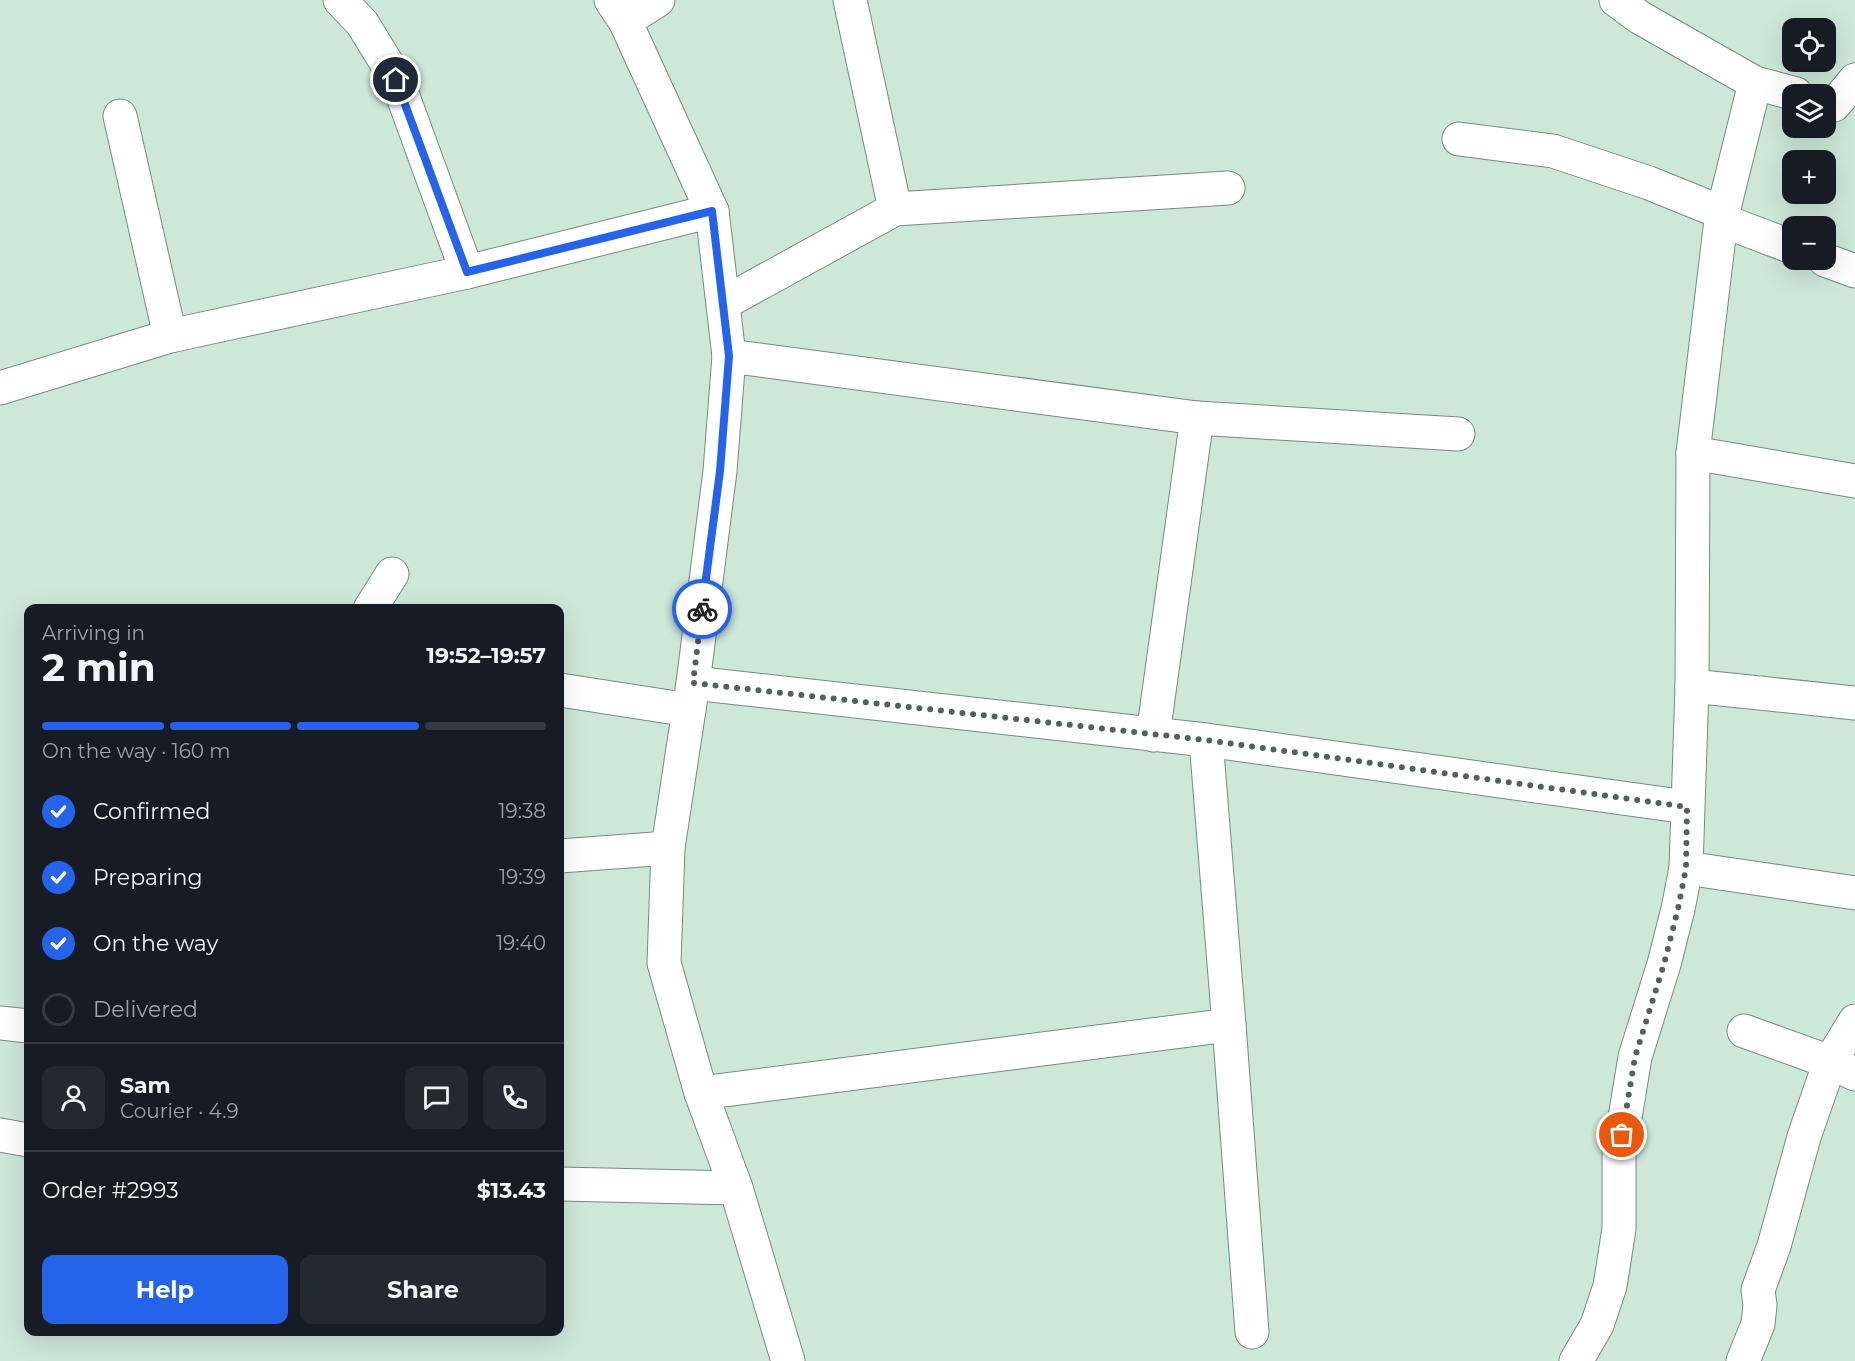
<!DOCTYPE html>
<meta charset="utf-8">
<style>
:root{--surface:#171b24;--page:#242831;--text:#f1f3f6;--muted:#9ea1a6;--line:#363941;--accent:#2563eb}
body{margin:0;font-family:Montserrat,sans-serif;background:var(--page);color:var(--text);height:100vh;display:flex;flex-direction:column;font-size:22px;white-space:nowrap}
*{box-sizing:border-box;margin:0}
p{font-size:20px;color:var(--muted)}
.icon{flex:none;width:33px;height:33px;fill:none;stroke:currentColor;stroke-width:2;stroke-linecap:round;stroke-linejoin:round}
.map{position:relative;flex:1;overflow:hidden}
.drawer{position:absolute;left:24px;top:604px;width:540px;height:732px;display:flex;flex-direction:column;background:var(--surface);border-radius:12px;box-shadow:0 6px 24px #0002}
.drawer>*{flex:none}
.tools{position:absolute;left:1782px;top:18px;display:grid;gap:12px}
.tools a{display:grid;place-items:center;width:54px;height:54px;border-radius:12px;background:var(--surface);box-shadow:0 6px 24px #0002;font-size:30px}
.pin{position:absolute;display:grid;place-items:center;width:51px;height:51px;color:#fff;margin:-26px;border:3px solid #fff;border-radius:50%;box-shadow:0 2px 6px #0007}
.courier{position:absolute;display:grid;place-items:center;width:60px;height:60px;margin:-30px;border:4px solid #2563eb;border-radius:50%;background:#fff;color:#222;box-shadow:0 2px 8px #0007}
.head em{font-style:normal;font-weight:700}
.head div{display:flex;flex-direction:column-reverse}
.head{display:flex;align-items:center;justify-content:space-between;height:102px;padding:0 18px}
h1{font-size:39px;font-weight:700;line-height:45px}
.bar{display:grid;grid-template-columns:repeat(4,1fr);gap:9px 6px;align-content:center;height:72px;padding:0 18px}
.bar i{height:8px;border-radius:4px;background:var(--line)}
.bar .current{background:var(--accent)}
.bar p{grid-column:span 4}
.line{display:flex;align-items:center;gap:15px;padding:0 18px;border-top:2px solid var(--line)}
.line div{flex:1}
.round{display:grid;place-items:center;flex:none;width:63px;height:63px;border-radius:12px;background:var(--page)}
ol{padding:0 18px;list-style:none}
li{display:flex;align-items:center;gap:18px;height:66px}
li p{margin-inline-start:auto}
li .icon{padding:6px;border-radius:50%;background:var(--accent);color:#fff;stroke-width:4}
li:last-child{color:var(--muted)}
li i{width:33px;height:33px;border:3px solid var(--line);border-radius:50%}
.button{display:flex;gap:12px;margin-top:auto;padding:12px 18px}
.button a{flex:1;height:69px;border-radius:12px;background:var(--accent);color:#fff;font-size:24px;font-weight:700;line-height:69px;text-align:center}
.button a+a{background:var(--page);color:var(--text)}
.map>svg:first-child{display:block}
.lines{fill:none;stroke-linecap:round;stroke-linejoin:round}
.minor-casing{stroke:#748c80;stroke-width:35}
.minor{stroke:#fff;stroke-width:33}
.done{stroke:#526159;stroke-width:6;stroke-dasharray:0 10.8}
.route{stroke:#2563eb;stroke-width:8}
</style>
<div class="map">
<svg width="1855" height="1361" viewBox="0 0 1855 1361">
<rect width="100%" height="100%" fill="#cde7d9"/>
<g class="lines">
<g class="minor-casing">
<g id="minor">
<polyline points="340,0 362,23 397,80 467,272"/>
<polyline points="611,0 625,21 712,211 729,356 720,471 693,683 668,848 664,963 701,1093 736,1188 788,1361"/>
<polyline points="850,0 895,209"/>
<polyline points="1616,0 1639,17 1755,83 1796,94"/>
<polyline points="625,21 658,0"/>
<polyline points="1834,105 1855,80"/>
<polyline points="120,116 170,336"/>
<polyline points="1459,139 1553,151 1649,183 1723,213"/>
<polyline points="1721,220 1792,247"/>
<polyline points="1825,260 1855,271"/>
<polyline points="724,303 895,209 1228,188"/>
<polyline points="729,356 1197,418 1458,434"/>
<polyline points="0,388 170,336 467,272 712,211"/>
<polyline points="1693,453 1855,481"/>
<polyline points="370,609 392,574"/>
<polyline points="693,683 1206,740 1687,807"/>
<polyline points="1692,686 1855,703"/>
<polyline points="560,690 689,710"/>
<polyline points="1153,735 1197,418"/>
<polyline points="1206,740 1229,1025 1252,1332"/>
<polyline points="560,856 668,848"/>
<polyline points="1686,868 1855,893"/>
<polyline points="0,1023 28,1026"/>
<polyline points="1744,1031 1830,1062 1855,1074"/>
<polyline points="701,1093 1229,1025"/>
<polyline points="0,1135 28,1140"/>
<polyline points="560,1184 736,1188"/>
<polyline points="1576,1361 1597,1325 1610,1286 1619,1229 1619,1154 1635,1057 1664,964 1678,909 1686,868 1692,686 1693,453 1721,220 1755,83"/>
<polyline points="1743,1361 1758,1324 1760,1305 1758,1290 1774,1246 1804,1137 1830,1062 1855,1021"/>
</g>
</g>
<use href="#minor" class="minor"/>
</g>
<g class="lines">
<polyline class="done" points="702,609 693,683 1206,740 1687,807 1686,868 1678,909 1664,964 1635,1057 1622,1135"/>
<polyline class="route" points="396,80 467,272 712,211 729,356 720,471 702,609"/>
</g>
</svg>
<div class="tools">
<a><svg class="icon" aria-label="locate" viewBox="0 0 24 24"><circle cx="12" cy="12" r="6"/><path d="M12 2v4M12 18v4M2 12h4M18 12h4"/></svg></a>
<a><svg class="icon" aria-label="layers" viewBox="0 0 24 24"><path d="M12 4l9 5-9 5-9-5zM3 14l9 5 9-5"/></svg></a>
<a>+</a>
<a>−</a>
</div>
<div class="pin" style="left:1622px;top:1135px;background:#ea580c"><svg class="icon" aria-label="bag" viewBox="0 0 24 24"><path d="M5 8h14l-1 12H6zM9 8a3 3 0 0 1 6 0"/></svg></div>
<div class="pin" style="left:396px;top:80px;background:#1f2937"><svg class="icon" aria-label="home" viewBox="0 0 24 24"><path d="M3 11l9-7 9 7M6 9v11h12V9"/></svg></div>
<div class="courier" style="left:702px;top:609px"><svg class="icon" aria-label="bike" viewBox="0 0 24 24"><circle cx="6" cy="16" r="4"/><circle cx="18" cy="16" r="4"/><path d="M6 16l4-8h5l3 8M10 8l3 8H6M13 5h3"/></svg></div>
<section class="drawer">
<div class="head"><div><h1>2 min</h1><p>Arriving in</p></div><em>19:52–19:57</em></div>
<div class="bar"><i class="current"></i><i class="current"></i><i class="current"></i><i></i><p>On the way · 160 m</p></div>
<ol>
<li><svg class="icon" aria-label="check" viewBox="0 0 24 24"><path d="M5 12l5 5 9-10"/></svg>Confirmed<p>19:38</p></li>
<li><svg class="icon" aria-label="check" viewBox="0 0 24 24"><path d="M5 12l5 5 9-10"/></svg>Preparing<p>19:39</p></li>
<li><svg class="icon" aria-label="check" viewBox="0 0 24 24"><path d="M5 12l5 5 9-10"/></svg>On the way<p>19:40</p></li>
<li><i></i>Delivered</li>
</ol>
<div class="line" style="height:108px"><a class="round"><svg class="icon" aria-label="person" viewBox="0 0 24 24"><circle cx="12" cy="8" r="4"/><path d="M4 21q1-7 8-7t8 7"/></svg></a><div><b>Sam</b><p>Courier · 4.9</p></div><a class="round"><svg class="icon" aria-label="chat" viewBox="0 0 24 24"><path d="M4 5h16v11H9l-5 4z"/></svg></a><a class="round"><svg class="icon" aria-label="phone" viewBox="0 0 24 24"><path d="M5 4h4l2 5-3 2q2 4 5 5l2-3 5 2v4C11 20 4 13 5 4z"/></svg></a></div>
<div class="line" style="height:78px"><div>Order #2993</div><b>$13.43</b></div>
<div class="button"><a>Help</a><a>Share</a></div>
</section>
</div>
